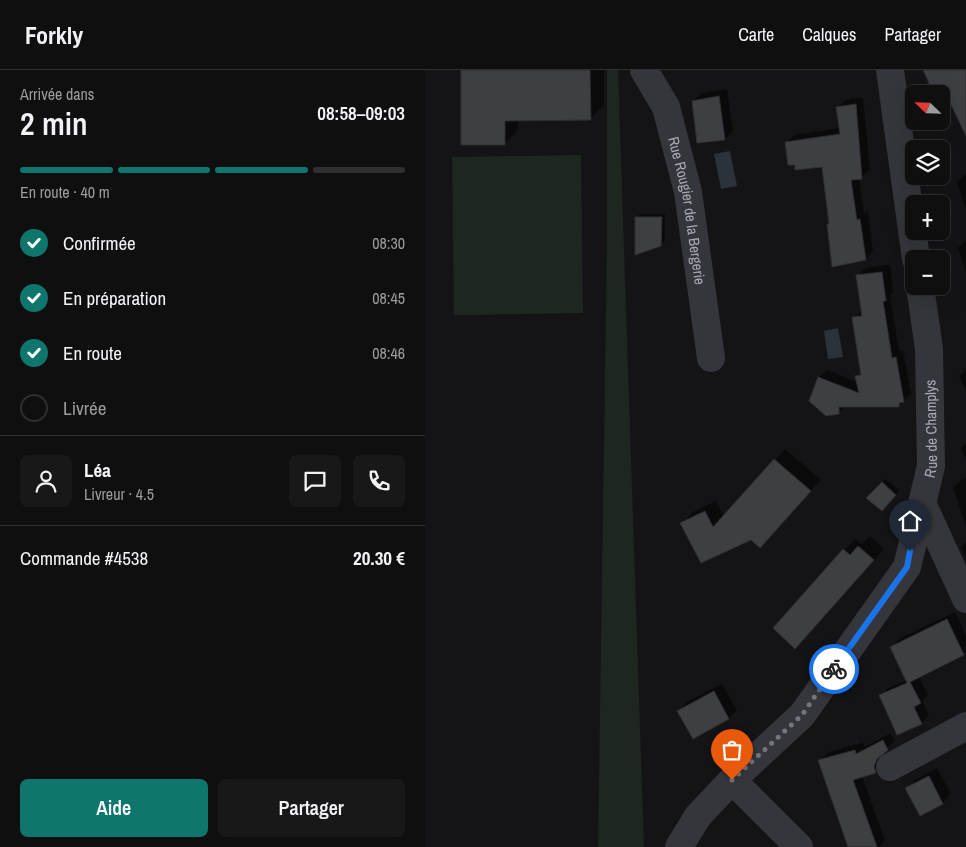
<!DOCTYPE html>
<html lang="fr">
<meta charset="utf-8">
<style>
:root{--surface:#0f0f10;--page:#181819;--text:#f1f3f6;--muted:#9b9c9f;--line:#2f2f30;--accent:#0f766e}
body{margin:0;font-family:"Archivo Narrow",sans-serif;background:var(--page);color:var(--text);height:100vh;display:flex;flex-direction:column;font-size:19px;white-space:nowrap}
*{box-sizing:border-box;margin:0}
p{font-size:16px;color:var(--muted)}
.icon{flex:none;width:28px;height:28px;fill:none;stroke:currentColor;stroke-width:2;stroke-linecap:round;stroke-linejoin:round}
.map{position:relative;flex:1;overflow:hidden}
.sheet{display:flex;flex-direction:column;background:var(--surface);width:425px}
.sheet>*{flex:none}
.needle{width:32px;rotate:293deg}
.controls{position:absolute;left:480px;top:15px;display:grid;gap:10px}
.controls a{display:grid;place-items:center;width:45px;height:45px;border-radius:8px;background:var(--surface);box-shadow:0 5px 20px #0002,0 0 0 1px var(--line);font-size:25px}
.pin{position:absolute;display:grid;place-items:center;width:42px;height:42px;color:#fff;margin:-51px -21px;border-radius:50% 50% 50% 0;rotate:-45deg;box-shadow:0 0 5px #0007}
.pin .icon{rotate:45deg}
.courier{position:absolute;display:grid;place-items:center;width:50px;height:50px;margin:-25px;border:4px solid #1a73e8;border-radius:50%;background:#fff;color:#222;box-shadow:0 1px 6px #0007}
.head em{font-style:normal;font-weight:600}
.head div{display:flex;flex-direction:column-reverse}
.head{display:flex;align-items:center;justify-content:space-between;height:85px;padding:0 20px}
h1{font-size:32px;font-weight:600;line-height:38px}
.bar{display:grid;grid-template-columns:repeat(4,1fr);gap:8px 5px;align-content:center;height:60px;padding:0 20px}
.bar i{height:6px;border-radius:4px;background:var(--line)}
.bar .on{background:var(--accent)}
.bar p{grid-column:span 4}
.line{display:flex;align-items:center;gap:12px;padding:0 20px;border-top:1px solid var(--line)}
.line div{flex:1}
.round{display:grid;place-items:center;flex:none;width:52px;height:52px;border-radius:8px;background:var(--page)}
ol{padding:0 20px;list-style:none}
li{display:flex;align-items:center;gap:15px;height:55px}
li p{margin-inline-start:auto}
li .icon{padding:5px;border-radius:50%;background:var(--accent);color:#fff;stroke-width:4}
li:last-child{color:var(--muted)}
li i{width:28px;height:28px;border:2px solid var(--line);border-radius:50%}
.button{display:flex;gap:10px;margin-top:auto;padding:10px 20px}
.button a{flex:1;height:58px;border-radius:8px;background:var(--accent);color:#fff;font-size:20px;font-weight:600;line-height:58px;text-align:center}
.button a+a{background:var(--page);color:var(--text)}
header{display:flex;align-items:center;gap:30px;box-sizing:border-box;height:70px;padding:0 25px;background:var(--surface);border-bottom:1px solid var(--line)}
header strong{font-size:24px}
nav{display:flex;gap:28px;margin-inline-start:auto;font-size:18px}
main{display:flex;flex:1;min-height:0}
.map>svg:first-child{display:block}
.green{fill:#1e2620}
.water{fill:#2a323a}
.shadow{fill:#0007}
.building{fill:#3e3f43;stroke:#2f2e32}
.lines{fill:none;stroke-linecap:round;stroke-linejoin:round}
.minor{stroke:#35363b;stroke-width:28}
.done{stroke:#73767e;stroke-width:5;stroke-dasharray:0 9}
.route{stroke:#1a73e8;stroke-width:6}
.labels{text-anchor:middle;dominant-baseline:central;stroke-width:4;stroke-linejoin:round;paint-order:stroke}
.street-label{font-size:15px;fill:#a6aab6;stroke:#0f0f11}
</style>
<header>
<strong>Forkly</strong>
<nav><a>Carte</a><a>Calques</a><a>Partager</a></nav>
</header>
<main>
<section class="sheet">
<div class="head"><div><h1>2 min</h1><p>Arrivée dans</p></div><em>08:58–09:03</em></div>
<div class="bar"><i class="on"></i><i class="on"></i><i class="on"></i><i></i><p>En route · 40 m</p></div>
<ol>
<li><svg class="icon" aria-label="check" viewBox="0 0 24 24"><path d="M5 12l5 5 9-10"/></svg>Confirmée<p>08:30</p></li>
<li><svg class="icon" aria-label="check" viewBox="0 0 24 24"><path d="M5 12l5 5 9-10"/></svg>En préparation<p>08:45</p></li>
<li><svg class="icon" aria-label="check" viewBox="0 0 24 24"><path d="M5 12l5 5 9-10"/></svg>En route<p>08:46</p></li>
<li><i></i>Livrée</li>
</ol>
<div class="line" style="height:90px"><a class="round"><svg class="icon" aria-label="person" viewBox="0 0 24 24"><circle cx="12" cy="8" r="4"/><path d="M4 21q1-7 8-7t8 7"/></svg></a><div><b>Léa</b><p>Livreur · 4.5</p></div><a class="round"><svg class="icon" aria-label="chat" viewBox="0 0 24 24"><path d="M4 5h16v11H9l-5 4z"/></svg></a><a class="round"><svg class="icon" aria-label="phone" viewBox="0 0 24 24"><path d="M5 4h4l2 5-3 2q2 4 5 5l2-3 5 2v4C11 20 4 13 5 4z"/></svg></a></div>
<div class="line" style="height:65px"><div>Commande #4538</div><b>20.30 €</b></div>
<div class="button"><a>Aide</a><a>Partager</a></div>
</section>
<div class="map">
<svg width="541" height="777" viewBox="0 0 541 777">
<rect width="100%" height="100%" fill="#141416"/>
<g class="green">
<polygon points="182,0 193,0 219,777 173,777 182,171"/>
<polygon points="156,85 158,243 29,245 27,87"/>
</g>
<g class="water">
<polygon points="305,81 312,116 296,119 289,84"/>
<polygon points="413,258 418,287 403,289 399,261"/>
</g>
<g class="shadow">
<polygon points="37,0 179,0 179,35 165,49 93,49 93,60 79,74"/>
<polygon points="302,19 308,60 300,69 268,31 277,23"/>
<polygon points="438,27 445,100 434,109 439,143 443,142 448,181 440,189 403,155 405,152 398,95 371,93 361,73 369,65 415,58 413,38 420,30"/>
<polygon points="540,104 541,104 541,139 532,112"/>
<polygon points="215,144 240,144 240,170 235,175 211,148"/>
<polygon points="541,170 541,202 533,178"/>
<polygon points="465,195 468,222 465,225 474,281 478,280 486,324 474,335 421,335 414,343 385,330 394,307 402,300 433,312 432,307 437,302 428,248 438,240 433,206 440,198"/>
<polygon points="541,299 541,321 534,306"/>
<polygon points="541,373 541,391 536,378"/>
<polygon points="360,379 396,410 346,465 326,468 257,453 268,442 291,431 299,447"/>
<polygon points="541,408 541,456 528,418 536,410"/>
<polygon points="461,409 474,421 457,439 443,428"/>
<polygon points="445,466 459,479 381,567 350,558 430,469 436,474"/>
<polygon points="541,472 541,488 536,477"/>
<polygon points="530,542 541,566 541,582 493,606 503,625 497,630 504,645 497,653 473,664 456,625 463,618 482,610 467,577 474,569"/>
<polygon points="297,614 312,640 304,648 269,668 254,641 262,632"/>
<polygon points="466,663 470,671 458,682 457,687 458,694 450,702 437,706 460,771 454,777 424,777 394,691 402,683 438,672 439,677"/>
<polygon points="512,698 526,724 517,733 495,744 482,718 490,710"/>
</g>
<g class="building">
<polygon points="36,0 165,0 166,50 80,51 80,75 36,75"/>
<polygon points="498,0 541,0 541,66 521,24 509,24"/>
<polygon points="294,26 300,70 272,73 267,31"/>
<polygon points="431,34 437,109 426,110 432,150 435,149 441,190 407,197 402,154 404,154 397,97 370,100 370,95 363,95 360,72 415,64 411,37"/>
<polygon points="210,147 237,147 236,176 210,185"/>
<polygon points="457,202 461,231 458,231 467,288 471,287 479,332 474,333 474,337 414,337 414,344 401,346 384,331 393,307 434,323 430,306 436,305 434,293 427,247 437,246 431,205"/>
<polygon points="349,389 386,421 335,478 326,470 276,493 255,453 280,441 288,457"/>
<polygon points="457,412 471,425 457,441 441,428"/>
<polygon points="433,476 449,490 370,579 348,558 418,479 425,485"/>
<polygon points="522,549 539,585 485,612 496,633 489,637 497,654 472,665 454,625 482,613 465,577"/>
<polygon points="289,621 304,649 268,669 252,641"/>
<polygon points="458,670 463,680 452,689 449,696 451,703 428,710 452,777 423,777 393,690 430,680 431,684"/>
<polygon points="504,706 518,734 495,746 480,718"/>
</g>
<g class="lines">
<g class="minor">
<path id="s1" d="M219,0L241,37L263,122L286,288"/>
<polyline points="465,0 491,189"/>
<polyline points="497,433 541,529"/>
<polyline points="465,697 541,656"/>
<polyline points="307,710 374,777"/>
<path id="s2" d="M254,777L273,746L307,710L377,645L482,497L506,396L504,279L495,216"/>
</g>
</g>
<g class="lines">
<polyline class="done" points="307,710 377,645 409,599"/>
<polyline class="route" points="409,599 482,497 485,481"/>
</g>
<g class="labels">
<g class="street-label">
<text stroke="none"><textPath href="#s1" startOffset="149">Rue Rougier de la Bergerie</textPath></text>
<text stroke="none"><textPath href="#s2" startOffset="504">Rue de Champlys</textPath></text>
</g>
</g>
</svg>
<div class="controls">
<a><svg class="needle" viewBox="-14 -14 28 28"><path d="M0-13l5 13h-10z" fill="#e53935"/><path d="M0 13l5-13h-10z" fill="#9b9c9f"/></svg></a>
<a><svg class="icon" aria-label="layers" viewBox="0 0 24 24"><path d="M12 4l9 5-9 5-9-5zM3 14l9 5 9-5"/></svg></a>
<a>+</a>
<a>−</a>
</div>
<div class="pin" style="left:307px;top:710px;background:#ea580c"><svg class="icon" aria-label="bag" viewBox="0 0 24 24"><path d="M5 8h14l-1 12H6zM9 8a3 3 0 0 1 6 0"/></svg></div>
<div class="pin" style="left:485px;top:481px;background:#1f2937"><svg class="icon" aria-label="home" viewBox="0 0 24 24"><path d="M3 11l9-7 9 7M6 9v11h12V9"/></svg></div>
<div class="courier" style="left:409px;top:599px"><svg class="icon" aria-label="bike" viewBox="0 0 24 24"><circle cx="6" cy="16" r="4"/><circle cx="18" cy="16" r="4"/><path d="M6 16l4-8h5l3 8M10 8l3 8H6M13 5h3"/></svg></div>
</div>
</main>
